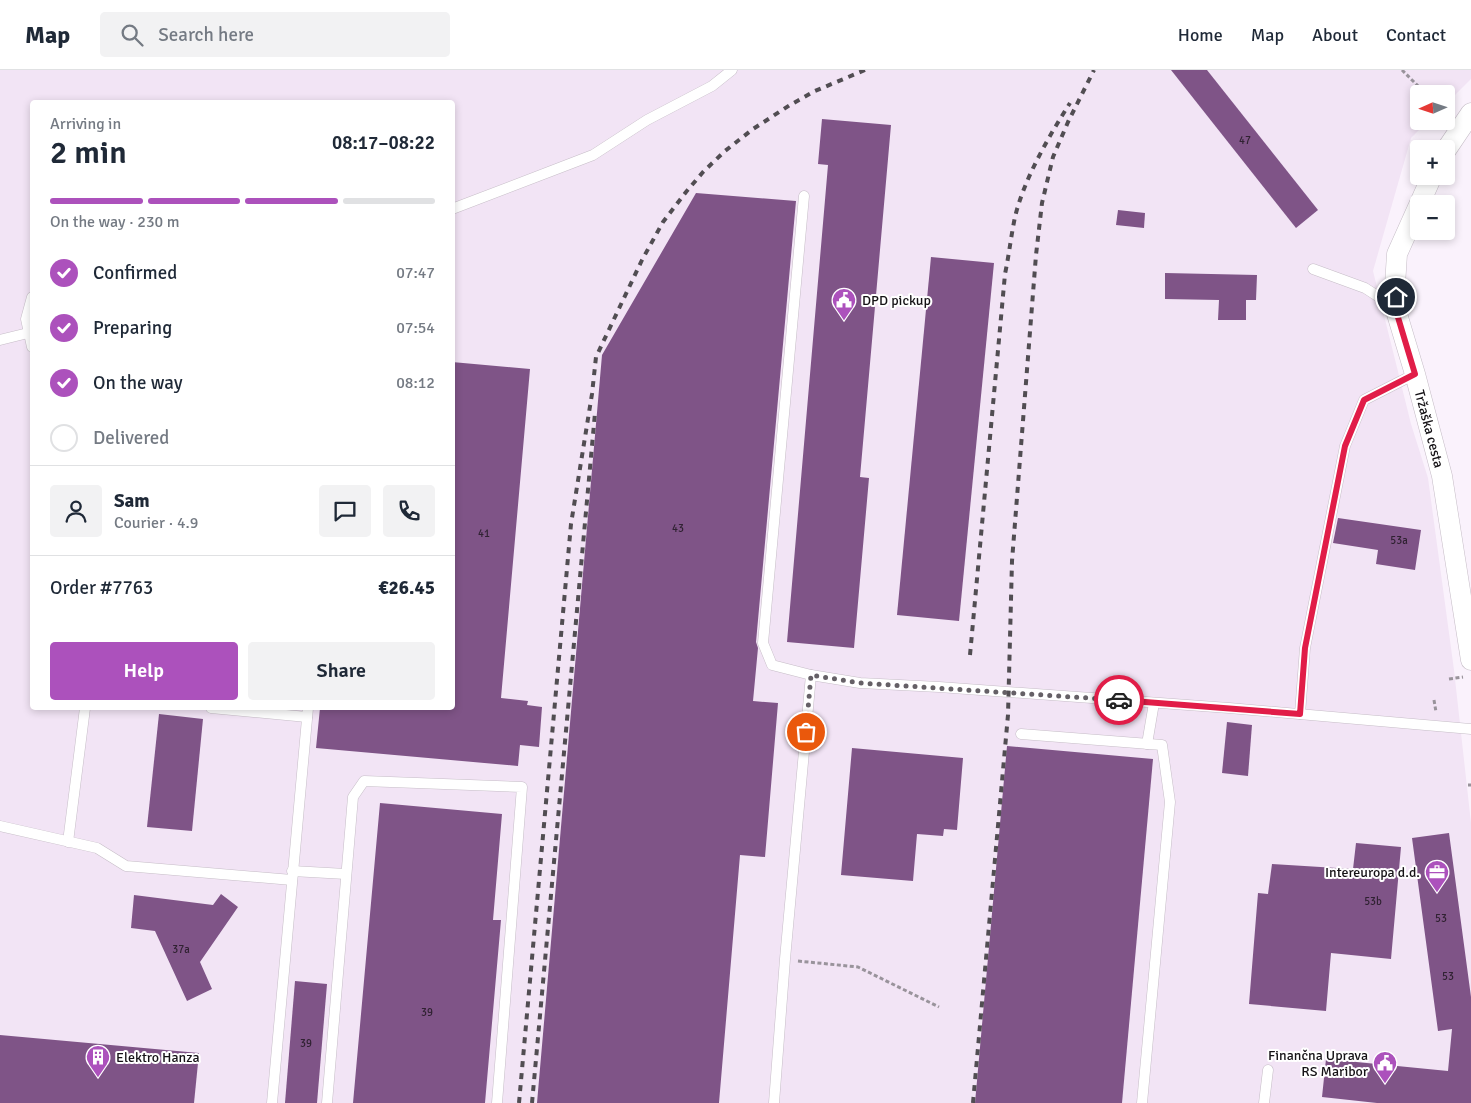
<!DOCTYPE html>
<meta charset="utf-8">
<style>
:root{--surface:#fff;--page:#f2f2f3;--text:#1f2937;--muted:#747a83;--line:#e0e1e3;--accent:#ac51bc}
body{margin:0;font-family:Signika,sans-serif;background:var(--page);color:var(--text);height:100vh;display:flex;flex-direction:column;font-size:19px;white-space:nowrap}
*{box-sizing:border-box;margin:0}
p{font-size:16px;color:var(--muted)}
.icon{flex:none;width:28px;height:28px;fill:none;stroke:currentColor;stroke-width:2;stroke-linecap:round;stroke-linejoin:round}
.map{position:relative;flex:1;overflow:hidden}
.drawer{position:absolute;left:30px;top:30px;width:425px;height:610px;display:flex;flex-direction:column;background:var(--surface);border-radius:5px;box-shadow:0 2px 8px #0003}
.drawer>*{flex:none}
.needle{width:32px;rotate:267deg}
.fabs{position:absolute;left:1410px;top:15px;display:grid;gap:10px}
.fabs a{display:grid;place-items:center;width:45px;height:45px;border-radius:5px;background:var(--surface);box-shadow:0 2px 8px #0003;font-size:25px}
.pin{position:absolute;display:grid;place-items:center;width:42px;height:42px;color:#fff;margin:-21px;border:2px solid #fff;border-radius:50%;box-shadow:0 1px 5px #0007}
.courier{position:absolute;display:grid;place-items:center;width:50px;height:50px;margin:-25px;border:4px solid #e11d48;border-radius:50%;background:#fff;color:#222;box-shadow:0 1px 6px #0007}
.headline em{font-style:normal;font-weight:600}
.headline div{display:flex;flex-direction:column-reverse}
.headline{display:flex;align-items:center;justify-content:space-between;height:85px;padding:0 20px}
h1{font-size:32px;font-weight:600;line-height:38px}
.bar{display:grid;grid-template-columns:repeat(4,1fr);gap:8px 5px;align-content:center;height:60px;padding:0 20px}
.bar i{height:6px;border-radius:4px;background:var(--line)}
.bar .on{background:var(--accent)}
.bar p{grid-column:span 4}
.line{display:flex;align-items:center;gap:12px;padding:0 20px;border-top:1px solid var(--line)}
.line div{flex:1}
.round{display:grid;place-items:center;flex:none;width:52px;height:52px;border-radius:5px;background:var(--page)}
ol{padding:0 20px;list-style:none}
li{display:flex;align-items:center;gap:15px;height:55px}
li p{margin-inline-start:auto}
li .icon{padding:5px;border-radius:50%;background:var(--accent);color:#fff;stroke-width:4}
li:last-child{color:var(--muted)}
li i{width:28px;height:28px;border:2px solid var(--line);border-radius:50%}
.button{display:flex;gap:10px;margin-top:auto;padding:10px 20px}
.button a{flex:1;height:58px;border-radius:5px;background:var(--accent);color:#fff;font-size:20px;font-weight:600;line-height:58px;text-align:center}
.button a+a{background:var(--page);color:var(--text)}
header{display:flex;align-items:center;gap:30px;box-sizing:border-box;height:70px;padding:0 25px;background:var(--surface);border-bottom:1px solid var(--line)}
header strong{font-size:24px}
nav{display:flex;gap:28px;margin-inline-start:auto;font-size:18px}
.search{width:350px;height:45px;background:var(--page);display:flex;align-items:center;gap:12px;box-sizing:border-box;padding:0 18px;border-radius:5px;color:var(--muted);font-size:19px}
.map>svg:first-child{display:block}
.built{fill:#f2e4f5;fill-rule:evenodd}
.building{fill:#7f5487}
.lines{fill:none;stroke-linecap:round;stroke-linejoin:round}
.lane-casing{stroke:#c6bdc7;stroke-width:11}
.street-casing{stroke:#c6bdc7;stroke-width:21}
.path{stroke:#99939b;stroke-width:3;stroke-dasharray:4 2.5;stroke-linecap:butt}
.lane{stroke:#fff;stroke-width:10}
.street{stroke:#fff;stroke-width:20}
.rail{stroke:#514d52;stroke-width:4;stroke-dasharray:6 6;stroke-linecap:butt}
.done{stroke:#656066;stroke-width:5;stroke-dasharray:0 9}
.route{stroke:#e11d48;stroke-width:6}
.labels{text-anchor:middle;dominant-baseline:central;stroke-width:4;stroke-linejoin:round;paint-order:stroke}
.number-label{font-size:11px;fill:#302232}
.poi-label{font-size:14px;fill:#151216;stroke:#fff;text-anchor:start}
.street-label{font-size:14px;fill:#151216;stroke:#fff}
</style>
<header>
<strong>Map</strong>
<div class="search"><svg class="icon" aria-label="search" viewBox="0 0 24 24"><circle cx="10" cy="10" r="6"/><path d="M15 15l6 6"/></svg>Search here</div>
<nav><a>Home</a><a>Map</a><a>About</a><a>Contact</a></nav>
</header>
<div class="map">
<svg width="1471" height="1033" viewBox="0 0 1471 1033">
<rect width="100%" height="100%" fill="#faf2fc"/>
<path class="built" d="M0,0H1471V9L1446,34V24H1419V51H1428L1411,68L1373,201L1411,354L1428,408L1454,600L1471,753V1033H0ZM32,32H452V638H32Z"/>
<g class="building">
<polygon points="1171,0 1207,0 1318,140 1296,158"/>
<polygon points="822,49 891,55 860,407 869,408 854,578 787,572 828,95 818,94"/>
<polygon points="696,123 796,131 756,572 758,578 753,631 778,633 765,787 740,785 719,1033 537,1033 602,285"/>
<polygon points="1118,140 1145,143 1144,158 1116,155"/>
<polygon points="931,187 994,193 959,551 897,545"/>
<polygon points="1165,203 1257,205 1256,230 1246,230 1246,250 1218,250 1219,230 1165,229"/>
<polygon points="452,292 530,299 501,628 528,631 527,635 542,637 539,677 520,675 518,696 316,678 320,638 452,638"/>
<polygon points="1338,448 1421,460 1415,500 1376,494 1378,480 1333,473"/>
<polygon points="159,644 203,649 192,761 147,757"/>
<polygon points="1227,652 1252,655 1248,706 1222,703"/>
<polygon points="1007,676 1153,689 1122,1033 975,1033"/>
<polygon points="852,678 963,688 957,760 944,759 943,766 917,764 913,811 841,805"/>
<polygon points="380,733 502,744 493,850 501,850 485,1033 353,1033"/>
<polygon points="1449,763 1471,927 1471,1033 1377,1033 1322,1027 1326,989 1448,1001 1452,959 1438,961 1412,768"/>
<polygon points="1356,773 1401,777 1391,889 1331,883 1326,941 1249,934 1258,823 1268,824 1272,794 1353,799"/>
<polygon points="221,824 238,837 200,892 212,919 187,931 155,861 131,858 134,825 213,835"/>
<polygon points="295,911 327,914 317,1033 285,1033"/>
<polygon points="0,965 199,983 194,1033 0,1033"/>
</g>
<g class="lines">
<g class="lane-casing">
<g id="lane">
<polyline points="452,139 593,85 647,50 712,16 732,0"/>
<polyline points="1313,199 1365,218 1396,238"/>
<polyline points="32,227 26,249 32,277"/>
<polyline points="0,270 28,263"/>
<polyline points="811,605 860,613 939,617 1229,638 1471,659"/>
<polyline points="211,638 307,647"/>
<polyline points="1300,644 1305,578 1345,376 1364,330 1415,304"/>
<polyline points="1021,664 1162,675 1170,732 1142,1033"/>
<polyline points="1147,674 1154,633"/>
<polyline points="0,756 97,778 126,796 292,810"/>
<polyline points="68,772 85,638"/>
<polyline points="292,801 346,804"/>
<polyline points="272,1033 308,638"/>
<polyline points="327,1033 353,727 364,711 522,717 497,1033"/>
<polyline points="774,1033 785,889 811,605 772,595 763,573 804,126"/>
<polyline points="1264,1033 1268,1000"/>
</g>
</g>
<g class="street-casing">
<g id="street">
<polyline points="1446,80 1471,43"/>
<path id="s1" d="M1432,106L1397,184L1395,215L1397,244L1415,304L1442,406L1471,590"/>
</g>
</g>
<g class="path">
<polyline points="1402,0 1426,24"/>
<polyline points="1449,609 1463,607"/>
<polyline points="1434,630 1436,642"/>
<polyline points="1468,715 1471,715"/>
<polyline points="798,891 858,897 939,937"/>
</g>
<use href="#lane" class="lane"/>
<use href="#street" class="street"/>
<g class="rail">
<path d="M970,585L1005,204C1009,185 1011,166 1015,147C1024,109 1049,66 1070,33"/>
<polyline points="519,1033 571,454 592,324 596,287 642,190 663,152 686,122 703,102 725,81 753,59 790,35 815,21 865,0"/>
<polyline points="532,1033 595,343"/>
<polyline points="973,1033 1008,645 1012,491 1036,185 1042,133 1053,87 1068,52 1094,0"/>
</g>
</g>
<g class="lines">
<polyline class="done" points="806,662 811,605 860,613 1119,630"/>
<polyline class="route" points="1119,630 1300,644 1305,578 1345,376 1364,330 1415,304 1397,244 1396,227"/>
</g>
<defs>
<g id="civic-pin" transform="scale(1.25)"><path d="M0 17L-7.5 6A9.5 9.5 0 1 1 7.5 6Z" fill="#ac51bc" stroke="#fff"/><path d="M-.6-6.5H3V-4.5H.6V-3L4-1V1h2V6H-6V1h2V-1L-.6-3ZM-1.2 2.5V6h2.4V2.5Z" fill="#fff"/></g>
<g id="office-pin" transform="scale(1.25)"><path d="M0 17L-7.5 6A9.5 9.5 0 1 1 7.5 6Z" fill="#ac51bc" stroke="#fff"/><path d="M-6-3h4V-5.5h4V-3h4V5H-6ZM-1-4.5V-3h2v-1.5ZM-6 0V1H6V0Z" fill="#fff"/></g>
<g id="building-pin" transform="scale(1.25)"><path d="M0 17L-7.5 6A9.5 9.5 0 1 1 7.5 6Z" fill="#ac51bc" stroke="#fff"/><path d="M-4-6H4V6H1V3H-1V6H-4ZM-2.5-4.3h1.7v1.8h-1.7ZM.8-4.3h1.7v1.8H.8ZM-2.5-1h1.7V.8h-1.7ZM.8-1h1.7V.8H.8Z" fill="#fff"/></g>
</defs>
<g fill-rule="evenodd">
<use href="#civic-pin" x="844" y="230"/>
<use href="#office-pin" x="1437" y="802"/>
<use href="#building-pin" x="98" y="987"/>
<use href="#civic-pin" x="1385" y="993"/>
</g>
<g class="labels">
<g class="number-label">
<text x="1245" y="70">47</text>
<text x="678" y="458">43</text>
<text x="484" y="463">41</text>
<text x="1399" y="470">53a</text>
<text x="1373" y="831">53b</text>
<text x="1441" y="848">53</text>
<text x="181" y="879">37a</text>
<text x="1448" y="906">53</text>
<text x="427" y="942">39</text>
<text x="306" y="973">39</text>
</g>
<g class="poi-label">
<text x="862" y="230">DPD pickup</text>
<text x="1420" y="802" text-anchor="end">Intereuropa d.d.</text>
<text x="1368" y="985" text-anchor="end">Finančna Uprava<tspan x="1368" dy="16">RS Maribor</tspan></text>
<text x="116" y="987">Elektro Hanza</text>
</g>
<g class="street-label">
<text stroke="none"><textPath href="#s1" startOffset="265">Tržaška cesta</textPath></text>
</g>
</g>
</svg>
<div class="fabs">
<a><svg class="needle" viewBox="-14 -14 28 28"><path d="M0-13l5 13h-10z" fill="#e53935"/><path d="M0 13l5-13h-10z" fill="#747a83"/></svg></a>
<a>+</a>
<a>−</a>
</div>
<div class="pin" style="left:806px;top:662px;background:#ea580c"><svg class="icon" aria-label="bag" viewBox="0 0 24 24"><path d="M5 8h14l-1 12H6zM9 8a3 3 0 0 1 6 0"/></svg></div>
<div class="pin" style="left:1396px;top:227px;background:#1f2937"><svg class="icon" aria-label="home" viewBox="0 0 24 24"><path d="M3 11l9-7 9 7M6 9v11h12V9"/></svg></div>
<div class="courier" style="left:1119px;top:630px"><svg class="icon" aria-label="car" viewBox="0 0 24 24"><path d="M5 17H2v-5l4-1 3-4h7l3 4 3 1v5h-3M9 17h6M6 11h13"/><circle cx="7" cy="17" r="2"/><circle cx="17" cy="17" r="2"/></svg></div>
<section class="drawer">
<div class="headline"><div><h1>2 min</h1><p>Arriving in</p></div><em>08:17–08:22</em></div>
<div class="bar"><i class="on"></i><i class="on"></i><i class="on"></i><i></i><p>On the way · 230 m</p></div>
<ol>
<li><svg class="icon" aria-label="check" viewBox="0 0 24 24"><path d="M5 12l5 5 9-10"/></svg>Confirmed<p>07:47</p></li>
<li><svg class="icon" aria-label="check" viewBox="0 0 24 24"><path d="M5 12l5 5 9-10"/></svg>Preparing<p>07:54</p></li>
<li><svg class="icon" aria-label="check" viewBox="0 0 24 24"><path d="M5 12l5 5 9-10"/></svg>On the way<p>08:12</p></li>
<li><i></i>Delivered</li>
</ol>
<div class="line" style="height:90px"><a class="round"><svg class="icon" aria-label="person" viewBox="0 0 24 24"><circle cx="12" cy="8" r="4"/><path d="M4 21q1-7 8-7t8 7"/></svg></a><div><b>Sam</b><p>Courier · 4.9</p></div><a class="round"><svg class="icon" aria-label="chat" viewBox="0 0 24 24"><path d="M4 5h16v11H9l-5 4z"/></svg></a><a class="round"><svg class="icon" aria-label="phone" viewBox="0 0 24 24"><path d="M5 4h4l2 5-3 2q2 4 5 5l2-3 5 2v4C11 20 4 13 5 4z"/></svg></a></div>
<div class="line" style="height:65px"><div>Order #7763</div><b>€26.45</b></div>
<div class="button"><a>Help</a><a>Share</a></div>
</section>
</div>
